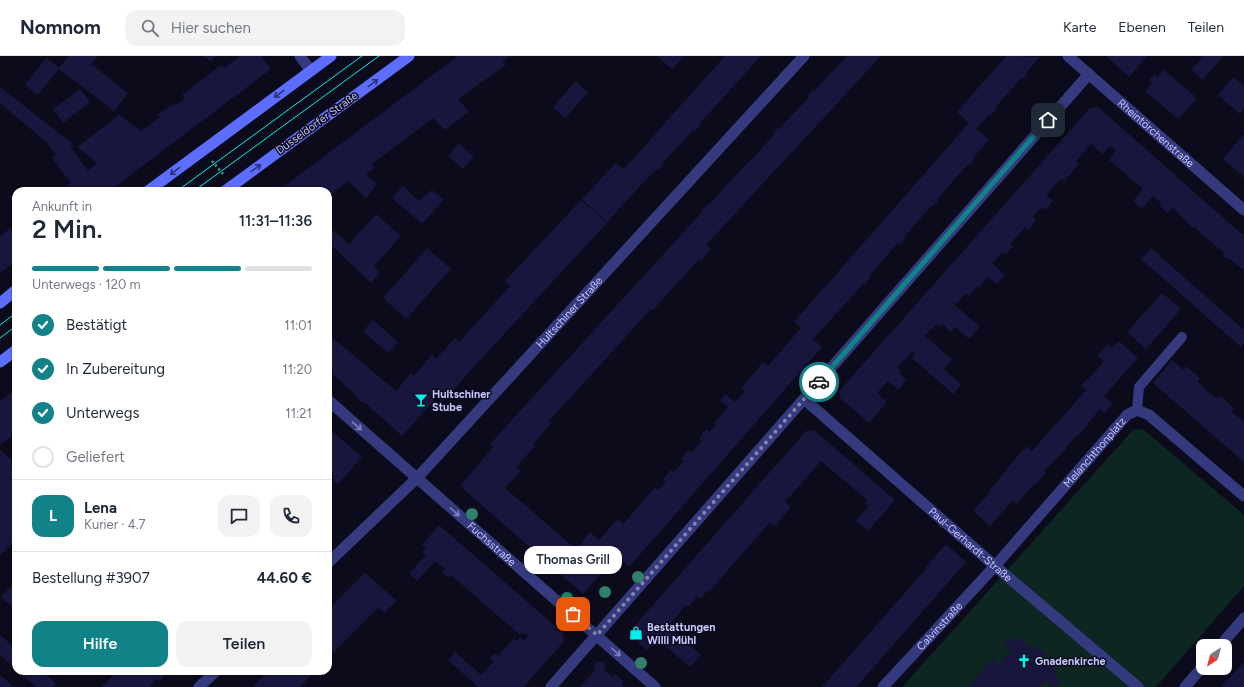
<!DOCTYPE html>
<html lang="de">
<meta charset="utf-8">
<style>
:root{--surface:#fff;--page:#f2f2f3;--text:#1f2937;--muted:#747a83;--line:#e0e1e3;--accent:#118388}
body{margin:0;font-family:Figtree,sans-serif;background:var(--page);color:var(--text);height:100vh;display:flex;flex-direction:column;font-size:15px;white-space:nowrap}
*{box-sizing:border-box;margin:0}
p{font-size:13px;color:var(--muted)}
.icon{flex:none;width:22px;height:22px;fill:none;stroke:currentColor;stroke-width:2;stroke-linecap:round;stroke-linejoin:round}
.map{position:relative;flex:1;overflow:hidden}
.sheet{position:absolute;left:12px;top:131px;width:320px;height:488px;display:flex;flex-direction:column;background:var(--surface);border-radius:12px;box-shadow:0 1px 3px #0004}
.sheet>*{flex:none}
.needle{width:26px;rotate:216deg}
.controls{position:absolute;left:1196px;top:583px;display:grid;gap:8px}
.controls a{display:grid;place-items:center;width:36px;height:36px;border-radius:8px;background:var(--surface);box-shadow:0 1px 3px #0004;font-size:20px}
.pin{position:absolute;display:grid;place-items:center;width:34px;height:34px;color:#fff;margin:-17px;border-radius:8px;box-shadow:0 2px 6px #0006}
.courier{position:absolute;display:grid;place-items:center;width:40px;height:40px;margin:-20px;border:3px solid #118388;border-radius:50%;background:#fff;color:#222;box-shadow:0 1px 5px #0007}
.bubble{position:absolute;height:28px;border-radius:12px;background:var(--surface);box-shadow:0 1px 3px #0004;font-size:13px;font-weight:600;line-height:28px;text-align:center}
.head em{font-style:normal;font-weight:600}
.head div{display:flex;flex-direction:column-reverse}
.head{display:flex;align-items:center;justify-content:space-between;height:68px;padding:0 20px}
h1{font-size:26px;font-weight:600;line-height:30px}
.bar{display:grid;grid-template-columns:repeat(4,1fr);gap:6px 4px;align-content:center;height:48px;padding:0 20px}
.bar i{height:5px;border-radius:3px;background:var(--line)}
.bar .on{background:var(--accent)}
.bar p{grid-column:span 4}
.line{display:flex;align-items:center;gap:10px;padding:0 20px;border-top:1px solid var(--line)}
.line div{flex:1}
.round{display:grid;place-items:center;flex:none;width:42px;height:42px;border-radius:12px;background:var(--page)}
ol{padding:0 20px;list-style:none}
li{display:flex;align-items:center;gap:12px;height:44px}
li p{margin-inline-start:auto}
li .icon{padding:4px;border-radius:50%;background:var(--accent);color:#fff;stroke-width:4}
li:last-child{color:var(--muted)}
li i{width:22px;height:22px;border:2px solid var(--line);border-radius:50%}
.cta{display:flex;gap:8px;margin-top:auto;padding:8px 20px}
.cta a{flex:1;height:46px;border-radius:12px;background:var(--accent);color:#fff;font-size:16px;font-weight:600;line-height:46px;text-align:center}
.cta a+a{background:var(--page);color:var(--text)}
header{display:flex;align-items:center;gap:24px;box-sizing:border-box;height:56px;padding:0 20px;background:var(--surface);border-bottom:1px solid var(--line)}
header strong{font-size:19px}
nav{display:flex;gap:22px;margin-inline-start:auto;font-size:14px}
.search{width:280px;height:36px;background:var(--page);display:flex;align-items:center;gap:10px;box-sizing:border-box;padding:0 14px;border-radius:12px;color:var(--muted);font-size:15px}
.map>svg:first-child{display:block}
.green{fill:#0d2622}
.building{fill:#19163e}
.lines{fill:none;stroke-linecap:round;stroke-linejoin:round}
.path{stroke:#29b097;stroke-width:2.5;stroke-dasharray:2 3;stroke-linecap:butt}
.service{stroke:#343a7d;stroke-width:10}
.minor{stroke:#343a7d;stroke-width:11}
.secondary{stroke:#5d6dff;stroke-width:11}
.tram{stroke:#00f1eb;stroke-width:1}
.tree{fill:#30816b}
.oneway{stroke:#2c3277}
.oneway2{stroke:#7d80be}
.done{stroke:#8585b0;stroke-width:4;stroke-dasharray:0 7.2}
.route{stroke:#118388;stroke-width:5}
.labels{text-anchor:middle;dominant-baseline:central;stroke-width:3;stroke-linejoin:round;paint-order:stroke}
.street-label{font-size:11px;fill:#c6c6ff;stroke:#0b0b1c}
.poi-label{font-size:11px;font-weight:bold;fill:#c6c6ff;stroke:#0b0b1c;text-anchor:start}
</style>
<header>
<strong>Nomnom</strong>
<div class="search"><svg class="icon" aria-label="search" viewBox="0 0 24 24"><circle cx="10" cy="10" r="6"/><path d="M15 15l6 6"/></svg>Hier suchen</div>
<nav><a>Karte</a><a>Ebenen</a><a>Teilen</a></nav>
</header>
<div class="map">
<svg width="1244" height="631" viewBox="0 0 1244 631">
<rect width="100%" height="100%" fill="#0b0b1c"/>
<polygon class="green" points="1143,373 1244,459 1244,530 1156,631 902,631 1133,374"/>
<g class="building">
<polygon points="69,0 98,0 91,8 128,37 114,55 59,13 38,39 25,29 46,2 59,12"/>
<polygon points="203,0 216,0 210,5"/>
<polygon points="240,0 261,0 271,13 109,135 60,135 71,127 52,102 56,99 46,86 0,47 0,31 73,88 70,90 88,115 97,107 77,91 119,59 141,75 160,61 158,59 175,47 176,49 185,42 182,39 221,9 224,12"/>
<polygon points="458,0 509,0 502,6 506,9 458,43 469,56 445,74 433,62 371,109 374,112 366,118 377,128 366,142 348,125 328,141 328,135 278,135"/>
<polygon points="657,0 684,0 672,13"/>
<polygon points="725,0 761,0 699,68 700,69 694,75 693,74 663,107 664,107 658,114 657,113 641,129 607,166 582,143 616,107 624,113"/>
<polygon points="847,0 881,0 706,189 711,193 701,205 699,203 653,254 651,253 549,365 551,367 533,388 535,390 516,411 521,415 505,432 576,493 590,476 599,484 618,463 623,468 655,431 658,434 666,426 663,423 671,414 673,416 680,410 684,405 681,403 688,394 691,397 702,385 699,382 706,373 709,376 716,369 714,367 728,351 720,344 726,338 735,346 745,335 741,332 763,306 768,310 801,272 794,266 969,67 957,56 1006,0 1040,1 1026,17 1027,18 1023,23 1021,22 995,52 996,54 991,59 990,58 976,73 989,84 973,102 975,103 970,109 968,108 952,126 937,144 938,145 933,150 932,149 903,182 904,184 900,189 898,187 869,220 871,221 865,228 864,227 813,283 822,291 629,511 617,500 583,538 460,430 493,391 490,388 703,155 702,154 708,148 709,149 724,132 745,109 745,110 775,78 773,77 778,72 779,73 809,41 808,39 813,34 814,35"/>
<polygon points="1106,0 1147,0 1129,21"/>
<polygon points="1204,0 1223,0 1203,24 1191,14"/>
<polygon points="1164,14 1197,42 1178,63 1145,35 1152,27 1149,24 1154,18 1157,21"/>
<polygon points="1233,21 1244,30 1244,53 1240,58 1218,39"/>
<polygon points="576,25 588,37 565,62 553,51"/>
<polygon points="80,33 90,46 63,67 53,53"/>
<polygon points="1098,51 1244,180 1244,215 1230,203 1229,204 1223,199 1224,197 1194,171 1193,172 1173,152 1168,157 1160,150 1162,148 1153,140 1142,153 1133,145 1143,133 1109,104 1116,95 1110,90 1103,98 1091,88 1076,105 1079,108 1064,125 1061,123 1046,139 1053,145 1045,154 1042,151 1033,161 1036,165 1028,174 1025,171 1010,188 1013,190 1005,199 1002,197 992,207 1005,219 997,228 988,221 979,232 977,230 969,240 966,237 956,248 954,247 954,248 980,271 969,283 955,271 951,276 942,267 940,271 937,268 924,280 928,284 929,283 952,304 944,313 961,329 953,338 912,302 915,297 912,295 897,312 901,315 899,317 906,324 898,334 888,325 877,337 887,346 869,367 840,342 840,334 1090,52"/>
<polygon points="1244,78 1244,121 1223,103"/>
<polygon points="459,87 474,101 463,113 448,100"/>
<polygon points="403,130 419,145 432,134 444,143 422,168 392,142"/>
<polygon points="581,144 607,167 480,304 443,346 437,341 402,380 363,345 362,346 356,341 357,340 328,314 328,278 396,335 411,317 414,320 432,299 436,303 455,282 459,286 510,230 505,225"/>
<polygon points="376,158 401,180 374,210 380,216 371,227 328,186 328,170 349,188"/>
<polygon points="16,168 16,205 0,217 0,180"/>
<polygon points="427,192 451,213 406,263 383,242"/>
<polygon points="1151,192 1244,274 1244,287 1241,291 1141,203"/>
<polygon points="1162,237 1181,253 1146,293 1127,276"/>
<polygon points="373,264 398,286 388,297 363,275"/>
<polygon points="1119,285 1138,302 1104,340 1113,347 1105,357 1100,353 1087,368 1088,369 1077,381 1076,380 1066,392 1066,393 1044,415 1046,417 1035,429 1034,428 1017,448 1013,444 990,470 973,455 990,436 989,435 1016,402 1027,390 1032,395 1086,334 1081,329 1087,323 1088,324 1104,305 1097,299 1108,288 1112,292"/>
<polygon points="1172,304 1183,314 1186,310 1200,322 1197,325 1207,335 1218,343 1221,340 1234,352 1232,355 1244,366 1244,406 1153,327"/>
<polygon points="16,333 16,377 0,389 0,345"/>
<polygon points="328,372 362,401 338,428 332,423 334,420 328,416"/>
<polygon points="814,374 895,444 868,475 856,465 868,450 865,447 867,444 821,405 785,446 791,451 775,470 770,466 709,536 707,535 700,543 697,540 689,550 686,549 668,570 701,599 690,611 664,589 666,586 659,580 647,594 632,581 631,574 806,375"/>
<polygon points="0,394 14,406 11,409 16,414 16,476 14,478 16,479 16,483 0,500"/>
<polygon points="439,469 563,577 564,585 524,631 478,631 448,604 455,596 481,619 494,605 490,602 495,597 498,600 514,582 517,585 520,581 524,585 528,580 525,577 519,578 451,519 449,522 442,516 445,513 435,505 417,525 409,518 421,504 426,500 423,496 426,492 422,489"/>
<polygon points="946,488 966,506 856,631 822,631 926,513 925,512"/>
<polygon points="365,517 397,545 384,557 378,552 328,602 328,554"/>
<polygon points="16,524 16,550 14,553 1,541"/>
<polygon points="0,579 16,593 16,613 0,599"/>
<polygon points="1010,581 1016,586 1019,582 1034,595 1037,590 1049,601 1046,600 1043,603 1058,616 1054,619 1060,625 1055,631 1053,631 1046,625 1041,631 968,631 993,602 995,604 993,606 998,610 1004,603 1003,603 1004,601 1006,602 1012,595 1003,588"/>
<polygon points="599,605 604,606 605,610 604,613 613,621 615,618 624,626 621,628 624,631 580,631 595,614 594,610 595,606"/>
<polygon points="1244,606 1244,631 1222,631 1226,626"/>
<polygon points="18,615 41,615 56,627 53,631 36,631"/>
<polygon points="115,615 169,615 160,625 157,623 150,631 102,631 115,617"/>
<polygon points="268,615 315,615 300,631 253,631"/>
<polygon points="0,619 14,631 0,631"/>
</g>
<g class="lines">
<polyline class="path" points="212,105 223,118"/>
<polyline class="service" points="1137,354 1139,331 1182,281"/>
<g class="minor">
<polyline points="300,0 311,15"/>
<path id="s1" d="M1068,0L1244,154"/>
<path id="s2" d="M804,343L995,510L1138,631"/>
<path id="s3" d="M328,344L655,631"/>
<path id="s4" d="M328,507L417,422L804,0"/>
<polyline points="1220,590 1244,562"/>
<polyline points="199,631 216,615"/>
<polyline points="551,631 1089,18"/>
<path id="s5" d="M883,631L995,510L1127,359L1137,354L1149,359L1244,440"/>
<polyline points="1185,631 1203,610"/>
</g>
<g class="secondary">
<polyline points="148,135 331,0"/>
<polyline points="225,135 409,0"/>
<polyline points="0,247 16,234"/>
<polyline points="0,306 16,294"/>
</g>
<g class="tram">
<polyline points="177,135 362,0"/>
<polyline points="194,135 379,0"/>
<polyline points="0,269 16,257"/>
<polyline points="0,282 16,270"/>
</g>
</g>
<g class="tree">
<circle cx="472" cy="458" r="6"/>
<circle cx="638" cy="521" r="6"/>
<circle cx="605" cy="536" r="6"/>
<circle cx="567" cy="542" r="6"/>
<circle cx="641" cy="607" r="6"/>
</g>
<defs><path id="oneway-shaft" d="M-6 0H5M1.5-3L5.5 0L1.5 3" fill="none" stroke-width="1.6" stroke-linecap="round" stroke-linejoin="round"/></defs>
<g class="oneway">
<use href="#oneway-shaft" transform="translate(373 27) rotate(-36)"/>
<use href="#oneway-shaft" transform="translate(279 38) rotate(143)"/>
<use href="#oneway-shaft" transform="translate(256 112) rotate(-36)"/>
<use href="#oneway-shaft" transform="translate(175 115) rotate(144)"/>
</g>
<g class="oneway2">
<use href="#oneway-shaft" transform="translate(357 370) rotate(41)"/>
<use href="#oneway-shaft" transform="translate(455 456) rotate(41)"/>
<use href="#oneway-shaft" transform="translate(616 596) rotate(42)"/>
</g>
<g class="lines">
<polyline class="done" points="573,558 597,579 819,326"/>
<polyline class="route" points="819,326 1048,64"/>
</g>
<defs>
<g id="bar-bare" transform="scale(1.08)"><path d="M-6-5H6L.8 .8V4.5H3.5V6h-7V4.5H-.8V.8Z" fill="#00f1eb" stroke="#0b0b1c" stroke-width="2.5" paint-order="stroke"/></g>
<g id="shop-bare" transform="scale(1.08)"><path d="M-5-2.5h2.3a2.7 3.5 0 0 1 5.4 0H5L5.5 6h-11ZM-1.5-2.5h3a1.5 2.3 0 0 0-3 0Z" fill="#00f1eb" stroke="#0b0b1c" stroke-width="2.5" paint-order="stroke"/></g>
<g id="church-bare" transform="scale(1.08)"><path d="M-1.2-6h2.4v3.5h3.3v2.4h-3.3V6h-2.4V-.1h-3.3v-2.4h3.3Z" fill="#00f1eb" stroke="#0b0b1c" stroke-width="2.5" paint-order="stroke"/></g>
</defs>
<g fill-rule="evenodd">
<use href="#bar-bare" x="421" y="344"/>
<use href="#shop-bare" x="636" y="577"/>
<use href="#church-bare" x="1024" y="605"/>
</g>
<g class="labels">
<g class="street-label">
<text transform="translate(317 67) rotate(-36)">Düsseldorfer Straße</text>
<text stroke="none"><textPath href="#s1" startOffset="117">Rheintörchenstraße</textPath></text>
<text stroke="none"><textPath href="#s4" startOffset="348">Hultschiner Straße</textPath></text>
<text stroke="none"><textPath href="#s5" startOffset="316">Melanchthonplatz</textPath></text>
<text stroke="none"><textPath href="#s3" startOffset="218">Fuchsstraße</textPath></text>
<text stroke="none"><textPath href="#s2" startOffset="221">Paul-Gerhardt-Straße</textPath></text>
<text stroke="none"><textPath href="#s5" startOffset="83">Calvinstraße</textPath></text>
</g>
<g class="poi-label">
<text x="432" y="338">Hultschiner<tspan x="432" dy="13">Stube</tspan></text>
<text x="647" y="571">Bestattungen<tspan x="647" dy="13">Willi Mühl</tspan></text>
<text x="1035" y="605">Gnadenkirche</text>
</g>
</g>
</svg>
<div class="controls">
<a><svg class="needle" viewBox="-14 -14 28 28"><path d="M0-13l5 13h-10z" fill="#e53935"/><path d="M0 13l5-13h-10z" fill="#747a83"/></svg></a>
</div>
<div class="pin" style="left:573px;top:558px;background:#ea580c"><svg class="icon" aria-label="bag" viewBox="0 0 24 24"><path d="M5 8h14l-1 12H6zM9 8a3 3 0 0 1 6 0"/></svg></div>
<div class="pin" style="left:1048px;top:64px;background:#1f2937"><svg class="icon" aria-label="home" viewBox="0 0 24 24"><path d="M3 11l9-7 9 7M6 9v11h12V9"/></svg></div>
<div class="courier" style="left:819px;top:326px"><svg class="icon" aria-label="car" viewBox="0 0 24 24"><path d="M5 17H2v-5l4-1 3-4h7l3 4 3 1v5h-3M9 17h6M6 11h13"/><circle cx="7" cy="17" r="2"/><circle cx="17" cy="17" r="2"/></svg></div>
<div class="bubble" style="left:524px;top:490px;width:98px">Thomas Grill</div>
<section class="sheet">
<div class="head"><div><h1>2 Min.</h1><p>Ankunft in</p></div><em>11:31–11:36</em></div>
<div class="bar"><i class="on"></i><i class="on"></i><i class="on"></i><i></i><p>Unterwegs · 120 m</p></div>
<ol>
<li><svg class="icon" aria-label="check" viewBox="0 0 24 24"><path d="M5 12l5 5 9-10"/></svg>Bestätigt<p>11:01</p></li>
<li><svg class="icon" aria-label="check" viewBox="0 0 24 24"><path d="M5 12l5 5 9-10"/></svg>In Zubereitung<p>11:20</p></li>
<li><svg class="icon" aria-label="check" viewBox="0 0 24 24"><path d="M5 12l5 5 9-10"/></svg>Unterwegs<p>11:21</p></li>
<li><i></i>Geliefert</li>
</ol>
<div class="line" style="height:72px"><b class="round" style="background:var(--accent);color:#fff">L</b><div><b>Lena</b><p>Kurier · 4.7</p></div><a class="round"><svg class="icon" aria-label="chat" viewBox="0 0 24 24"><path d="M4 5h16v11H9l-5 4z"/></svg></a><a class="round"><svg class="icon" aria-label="phone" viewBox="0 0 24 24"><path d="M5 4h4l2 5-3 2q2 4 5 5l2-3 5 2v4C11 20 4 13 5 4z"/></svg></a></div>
<div class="line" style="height:52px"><div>Bestellung #3907</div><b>44.60 €</b></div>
<div class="cta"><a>Hilfe</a><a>Teilen</a></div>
</section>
</div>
